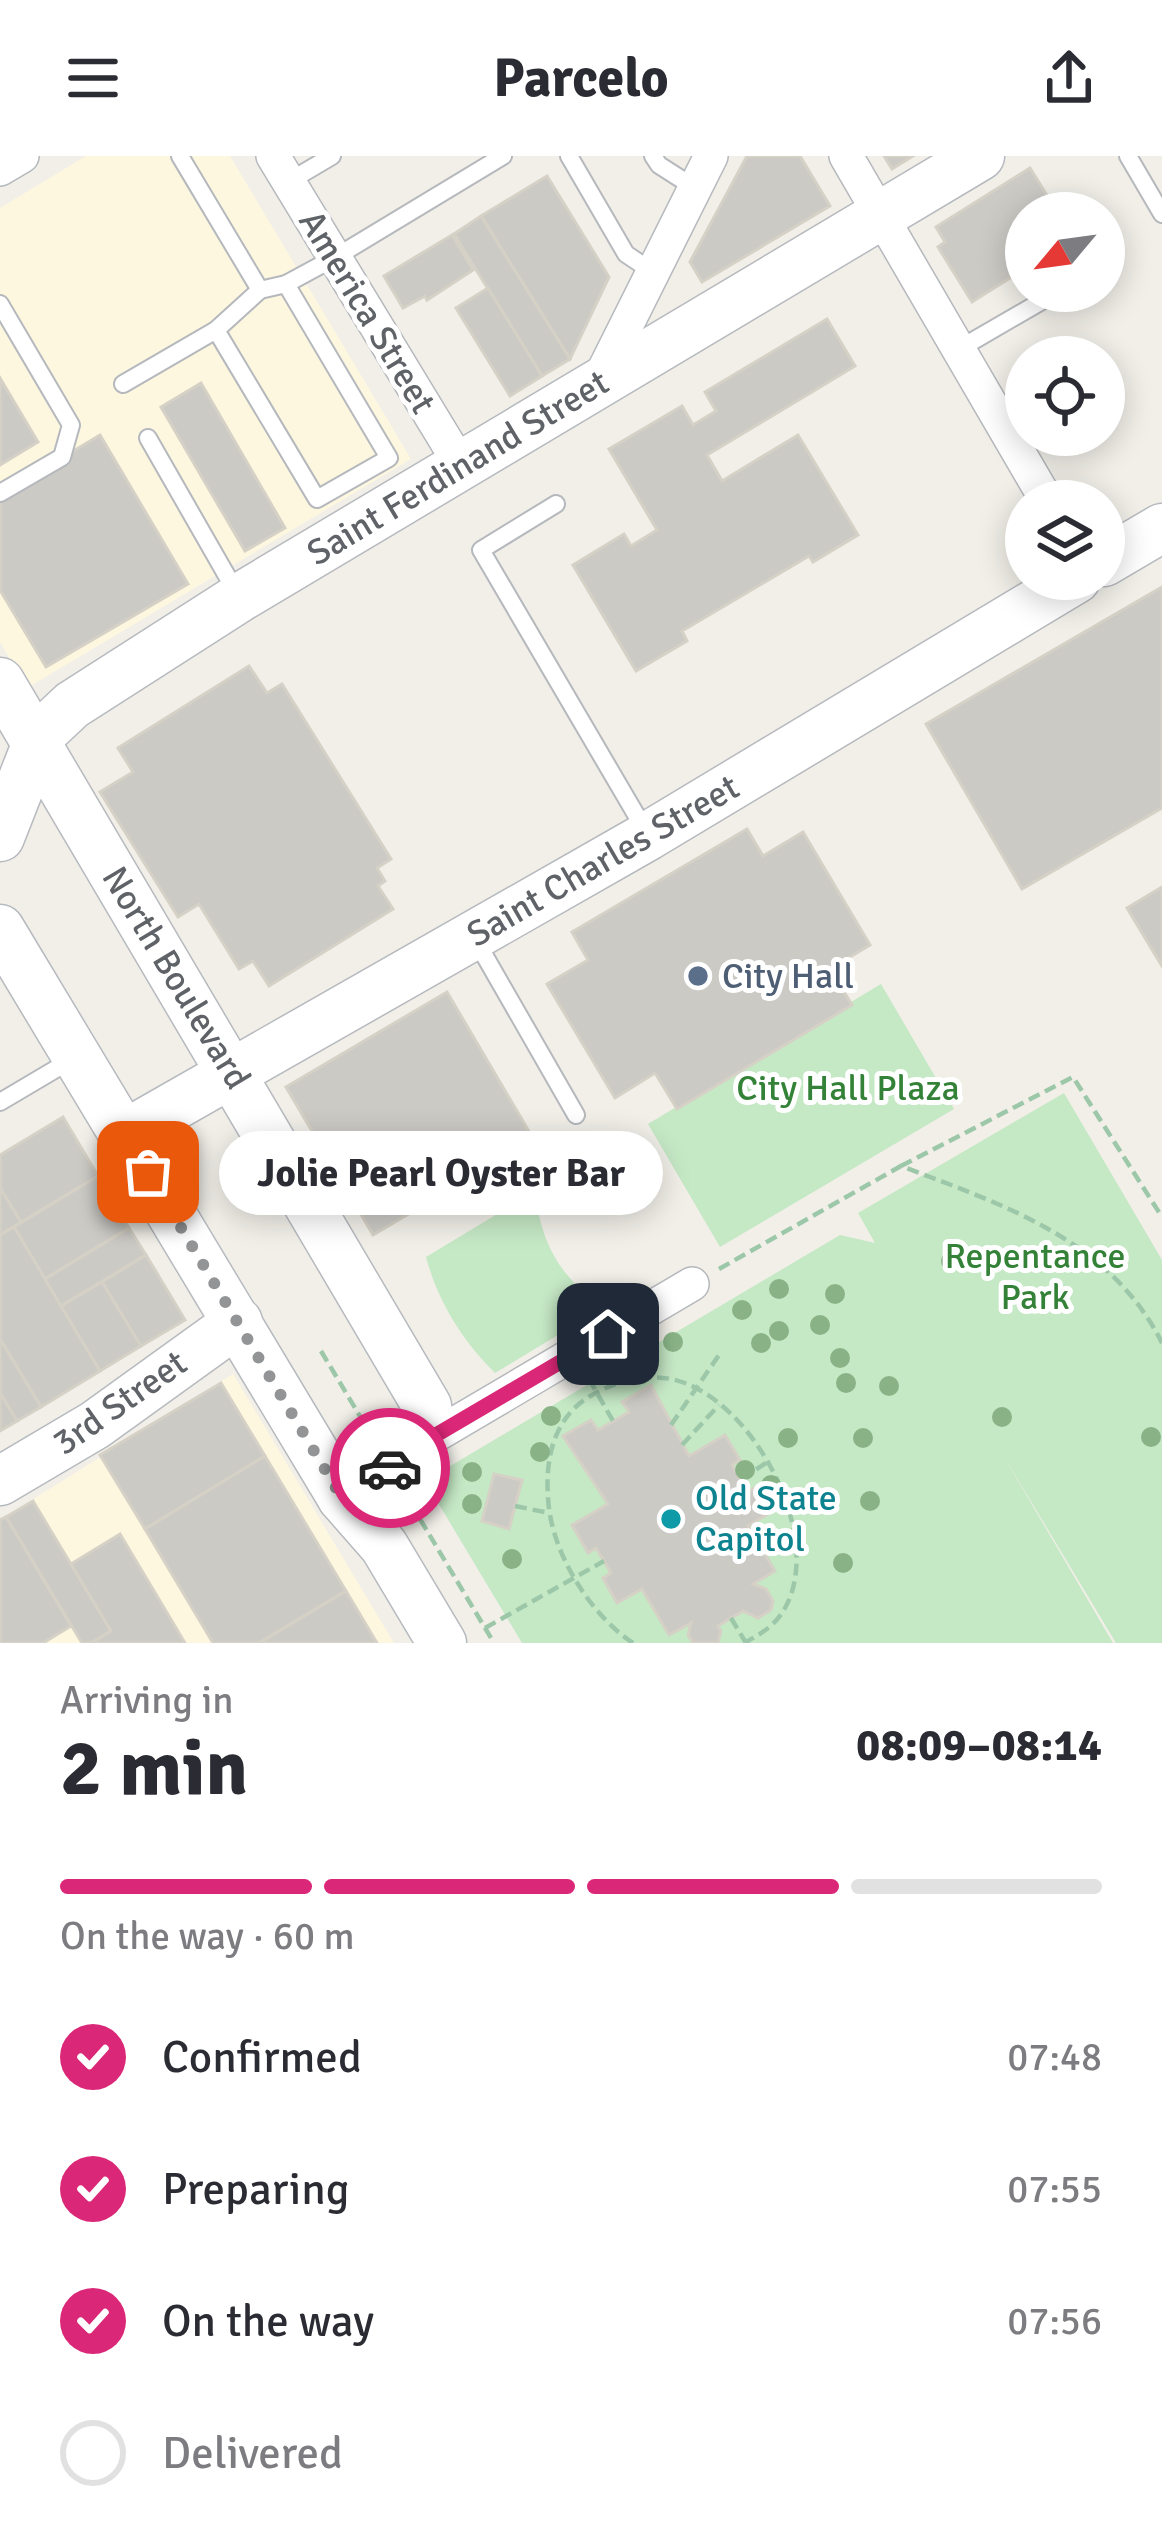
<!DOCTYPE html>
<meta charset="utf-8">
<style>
:root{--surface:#fff;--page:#f7f7f7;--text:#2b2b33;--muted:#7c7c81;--line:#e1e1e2;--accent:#db2777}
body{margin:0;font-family:Signika,sans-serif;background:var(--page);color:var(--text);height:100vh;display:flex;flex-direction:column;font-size:45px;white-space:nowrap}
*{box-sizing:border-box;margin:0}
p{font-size:39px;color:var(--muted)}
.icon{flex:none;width:66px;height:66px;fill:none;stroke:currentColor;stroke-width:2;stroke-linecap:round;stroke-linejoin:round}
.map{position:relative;height:1487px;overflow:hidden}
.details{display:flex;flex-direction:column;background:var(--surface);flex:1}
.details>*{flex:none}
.needle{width:78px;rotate:241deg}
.buttons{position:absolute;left:1005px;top:36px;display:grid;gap:24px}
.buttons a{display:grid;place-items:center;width:120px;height:120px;border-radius:50%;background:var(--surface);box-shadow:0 6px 30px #0003;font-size:60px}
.pin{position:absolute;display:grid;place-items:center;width:102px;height:102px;color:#fff;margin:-51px;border-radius:24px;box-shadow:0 6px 18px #0006}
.courier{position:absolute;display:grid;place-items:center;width:120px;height:120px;margin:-60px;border:9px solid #db2777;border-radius:50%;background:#fff;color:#222;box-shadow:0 3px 15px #0007}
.bubble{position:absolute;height:84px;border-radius:42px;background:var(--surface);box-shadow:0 6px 30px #0003;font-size:39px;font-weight:700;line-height:84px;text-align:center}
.summary em{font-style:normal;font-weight:700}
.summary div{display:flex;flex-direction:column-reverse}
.summary{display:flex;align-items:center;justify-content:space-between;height:204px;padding:0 60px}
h1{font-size:78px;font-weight:700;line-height:90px}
.bar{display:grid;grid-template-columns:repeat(4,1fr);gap:18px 12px;align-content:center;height:144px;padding:0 60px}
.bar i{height:15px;border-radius:9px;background:var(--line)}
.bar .active{background:var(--accent)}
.bar p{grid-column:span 4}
ol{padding:0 60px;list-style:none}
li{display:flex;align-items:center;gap:36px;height:132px}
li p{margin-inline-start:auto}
li .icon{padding:12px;border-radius:50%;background:var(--accent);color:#fff;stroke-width:4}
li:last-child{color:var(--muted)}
li i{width:66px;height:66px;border:6px solid var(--line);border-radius:50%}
header{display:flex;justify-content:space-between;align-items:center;height:156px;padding:0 60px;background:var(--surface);font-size:54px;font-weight:700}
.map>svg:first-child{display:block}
.commercial{fill:#fef7e0}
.green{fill:#c5e8c5}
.building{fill:#cccac5;stroke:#d6d1c6;stroke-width:3}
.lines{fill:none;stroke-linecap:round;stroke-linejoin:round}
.lane-casing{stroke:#b5b8bc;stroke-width:20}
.street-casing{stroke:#b5b8bc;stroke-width:36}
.secondary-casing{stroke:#b6babf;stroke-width:51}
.path{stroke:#9cc7a9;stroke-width:4.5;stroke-dasharray:12 6;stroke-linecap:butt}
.lane{stroke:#fff;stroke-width:16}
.street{stroke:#fff;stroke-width:33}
.secondary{stroke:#fff;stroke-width:48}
.tree{fill:#89b387}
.done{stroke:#929495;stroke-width:12;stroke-dasharray:0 21.6}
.route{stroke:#db2777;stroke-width:15}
.service-dot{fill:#5c6f8a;stroke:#fff;stroke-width:4.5}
.culture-dot{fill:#0f9aa8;stroke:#fff;stroke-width:4.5}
.labels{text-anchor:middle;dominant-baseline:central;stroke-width:10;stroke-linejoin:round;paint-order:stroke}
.street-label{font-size:36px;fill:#5f6368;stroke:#fff}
.service-label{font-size:36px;fill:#4e5e75;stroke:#fff;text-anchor:start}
.park-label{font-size:36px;fill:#348238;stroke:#fff}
.culture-label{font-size:36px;fill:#0d838f;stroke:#fff;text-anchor:start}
</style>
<header><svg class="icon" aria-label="menu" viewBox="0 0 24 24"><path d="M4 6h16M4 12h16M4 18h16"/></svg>Parcelo<svg class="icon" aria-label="share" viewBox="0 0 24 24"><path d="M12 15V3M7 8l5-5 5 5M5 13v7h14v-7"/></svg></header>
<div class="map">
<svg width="1162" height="1487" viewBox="0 0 1162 1487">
<rect width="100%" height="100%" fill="#f1efe8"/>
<g class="commercial">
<polygon points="86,0 230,0 411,303 27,532 0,486 0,52"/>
<polygon points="233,1218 394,1487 0,1487 0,1364"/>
</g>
<g class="green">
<polygon points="881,828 954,953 720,1091 648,968"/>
<polygon points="1064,937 1162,1104 1162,1487 1116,1487 1000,1294 1113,1487 522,1487 425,1325 840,1079 875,1087 858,1057"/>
<path d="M535,1035C541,1088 560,1122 604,1151L495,1217C462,1184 438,1146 426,1101Z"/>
</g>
<g class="building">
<polygon points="747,0 800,0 830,50 702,126 690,106"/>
<polygon points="884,0 913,0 892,13"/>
<polygon points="1030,12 1058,57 1026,57 1026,112 972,146 938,91 945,86 936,71"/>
<polygon points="547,20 609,121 570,203 481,60"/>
<polygon points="481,60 570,203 542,220 454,78"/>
<polygon points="452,79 473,114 427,144 425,140 403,152 384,120"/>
<polygon points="488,132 542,220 510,240 456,152"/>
<polygon points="827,163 855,210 707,299 722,325 798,279 858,379 813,406 809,400 682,475 687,485 636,515 573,409 624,378 631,390 657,374 609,293 682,250 693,269 716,255 705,236"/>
<polygon points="0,222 38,286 0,309"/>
<polygon points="201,227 285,372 245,395 161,251"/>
<polygon points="100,279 188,428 46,511 0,434 0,339"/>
<polygon points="1162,431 1162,652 1022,733 926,568"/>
<polygon points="249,510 267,537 282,528 391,703 377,712 385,725 378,730 393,753 269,830 253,805 239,813 199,748 178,761 100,636 133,616 118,592"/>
<polygon points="747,673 763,700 803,676 870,789 830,813 852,849 677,953 655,917 615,942 547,828 588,804 572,776"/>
<polygon points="1162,731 1162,810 1127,752"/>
<polygon points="447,836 534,984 373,1079 286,931"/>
<polygon points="63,961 98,1020 21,1066 0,1032 0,999"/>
<polygon points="98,1020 129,1072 45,1123 14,1071"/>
<polygon points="0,1032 21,1066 0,1079"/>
<polygon points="14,1071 100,1215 41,1251 0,1183 0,1079"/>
<polygon points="129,1072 146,1099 61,1150 45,1123"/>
<polygon points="146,1099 185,1164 141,1190 102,1126"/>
<polygon points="102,1126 141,1190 100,1215 61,1150"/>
<polygon points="0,1183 41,1251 17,1265 0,1237"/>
<polygon points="221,1227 265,1300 145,1373 100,1299"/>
<polygon points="651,1229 689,1300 725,1279 740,1304 732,1309 748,1336 756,1331 771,1356 748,1370 775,1415 753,1428 766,1433 773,1445 771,1454 758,1462 743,1455 718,1470 721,1475 718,1487 693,1487 688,1479 691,1467 669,1479 642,1433 617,1447 603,1422 611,1417 596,1392 588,1397 572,1369 608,1348 563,1280 591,1264 598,1274 629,1256 622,1246"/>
<polygon points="0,1237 17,1265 0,1275"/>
<polygon points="265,1300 346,1435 259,1487 213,1487 145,1373"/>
<polygon points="494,1318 522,1324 509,1373 482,1365"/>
<polygon points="33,1345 111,1475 91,1487 82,1487 6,1361"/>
<polygon points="6,1361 71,1470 43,1487 0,1487 0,1364"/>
<polygon points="120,1378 185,1487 91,1487 111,1475 71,1408"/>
<polygon points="346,1435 377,1487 259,1487"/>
</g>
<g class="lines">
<g class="lane-casing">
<g id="lane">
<polyline points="180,0 260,134 286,128 334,102 503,0"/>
<polyline points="569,0 626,98 653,116"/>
<polyline points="653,0 659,9 695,32"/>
<polyline points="1128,0 1162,58"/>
<polyline points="288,26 332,0"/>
<polyline points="0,148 71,269 62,301 0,337"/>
<polyline points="216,174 317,343 389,302 286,128"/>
<polyline points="959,193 1059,135"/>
<polyline points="123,228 216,174 260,134"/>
<polyline points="148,282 239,441"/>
<polyline points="556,348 481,394 645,674"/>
<polyline points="475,783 576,959"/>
<polyline points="0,946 71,904"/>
</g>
</g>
<g class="street-casing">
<g id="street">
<polyline points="273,0 462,311"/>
<polyline points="846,0 1047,345"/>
<polyline points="0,13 22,0"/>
<polyline points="597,228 711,0"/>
<polyline points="424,1286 692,1128"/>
</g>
</g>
<g class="secondary-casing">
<g id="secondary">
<polyline points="1104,406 1162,372"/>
<path d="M0,526L427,1250C438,1299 377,1320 342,1342"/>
<polyline points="0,681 40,579 72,549 239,442 980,0"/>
<polyline points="0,773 342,1342 384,1390 442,1487"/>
<polyline points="125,978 648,680 1076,423"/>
<polyline points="0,1325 95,1269 238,1166"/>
</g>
</g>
<g class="path">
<polyline points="901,1010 1073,921 1162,1061"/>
<path d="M719,1113L901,1010C1003,1049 1110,1083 1162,1187"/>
<polyline points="321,1195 373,1282"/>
<polyline points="589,1223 613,1265"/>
<polyline points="671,1269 719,1199"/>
<polyline points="682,1289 719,1249"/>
<polyline points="741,1323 766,1307"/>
<polyline points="411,1348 494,1487"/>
<polyline points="515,1350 549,1357"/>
<polyline points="731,1462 746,1487"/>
<polyline points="485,1472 604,1405"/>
<path d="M633,1487C589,1458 550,1394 548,1341C545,1300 555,1260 592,1239C616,1225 645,1218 671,1223C751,1239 826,1379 785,1452C776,1469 761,1478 744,1487"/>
</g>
<use href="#lane" class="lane"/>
<use href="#street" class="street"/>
<use href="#secondary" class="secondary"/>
</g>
<g class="tree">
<circle cx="951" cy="1105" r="10"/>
<circle cx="779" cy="1133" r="10"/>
<circle cx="835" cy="1138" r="10"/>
<circle cx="742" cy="1154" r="10"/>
<circle cx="820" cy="1169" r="10"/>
<circle cx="779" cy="1175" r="10"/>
<circle cx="673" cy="1186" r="10"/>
<circle cx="761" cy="1187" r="10"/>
<circle cx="840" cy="1202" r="10"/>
<circle cx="627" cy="1210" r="10"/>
<circle cx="846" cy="1227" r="10"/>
<circle cx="889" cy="1230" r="10"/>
<circle cx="551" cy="1260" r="10"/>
<circle cx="1002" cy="1261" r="10"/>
<circle cx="1151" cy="1281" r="10"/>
<circle cx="788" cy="1282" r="10"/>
<circle cx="863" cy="1282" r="10"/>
<circle cx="540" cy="1296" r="10"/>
<circle cx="745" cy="1314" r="10"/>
<circle cx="472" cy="1316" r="10"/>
<circle cx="771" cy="1329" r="10"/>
<circle cx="870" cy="1345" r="10"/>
<circle cx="472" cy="1348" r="10"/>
<circle cx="512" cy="1403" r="10"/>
<circle cx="843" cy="1407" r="10"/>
</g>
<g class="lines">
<polyline class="done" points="148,1016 342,1342 390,1312"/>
<polyline class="route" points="390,1312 424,1286 608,1178"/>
</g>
<circle class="service-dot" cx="698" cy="820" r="12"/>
<circle class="culture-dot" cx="671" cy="1363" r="12"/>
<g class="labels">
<g class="street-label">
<text transform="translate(367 156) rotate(59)">America Street</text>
<text transform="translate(458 312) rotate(-31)">Saint Ferdinand Street</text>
<text transform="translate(603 705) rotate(-30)">Saint Charles Street</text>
<text transform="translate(176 822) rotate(59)">North Boulevard</text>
<text transform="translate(120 1247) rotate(-35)">3rd Street</text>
</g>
<g class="service-label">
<text x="722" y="820">City Hall</text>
</g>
<g class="park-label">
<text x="848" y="932">City Hall Plaza</text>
<text x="1035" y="1100">Repentance<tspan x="1035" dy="41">Park</tspan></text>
</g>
<g class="culture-label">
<text x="695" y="1342">Old State<tspan x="695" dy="41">Capitol</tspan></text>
</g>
</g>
</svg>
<div class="buttons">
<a><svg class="needle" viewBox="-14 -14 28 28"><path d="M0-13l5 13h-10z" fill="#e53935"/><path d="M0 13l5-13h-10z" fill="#7c7c81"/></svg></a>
<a><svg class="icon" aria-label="locate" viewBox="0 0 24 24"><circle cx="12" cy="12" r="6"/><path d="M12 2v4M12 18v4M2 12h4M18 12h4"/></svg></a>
<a><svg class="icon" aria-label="layers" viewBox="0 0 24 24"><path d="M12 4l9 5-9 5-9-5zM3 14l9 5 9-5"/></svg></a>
</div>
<div class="pin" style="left:148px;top:1016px;background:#ea580c"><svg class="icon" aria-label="bag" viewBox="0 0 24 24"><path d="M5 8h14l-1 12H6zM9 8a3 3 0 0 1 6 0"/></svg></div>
<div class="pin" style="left:608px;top:1178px;background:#1f2937"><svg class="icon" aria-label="home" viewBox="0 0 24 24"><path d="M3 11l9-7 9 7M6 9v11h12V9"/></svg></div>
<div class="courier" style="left:390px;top:1312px"><svg class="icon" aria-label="car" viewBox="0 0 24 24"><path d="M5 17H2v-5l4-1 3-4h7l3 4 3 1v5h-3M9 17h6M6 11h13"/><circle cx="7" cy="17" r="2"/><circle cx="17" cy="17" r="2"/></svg></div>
<div class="bubble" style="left:219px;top:975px;width:444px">Jolie Pearl Oyster Bar</div>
</div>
<section class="details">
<div class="summary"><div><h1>2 min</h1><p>Arriving in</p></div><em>08:09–08:14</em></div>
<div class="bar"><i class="active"></i><i class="active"></i><i class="active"></i><i></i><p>On the way · 60 m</p></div>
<ol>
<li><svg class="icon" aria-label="check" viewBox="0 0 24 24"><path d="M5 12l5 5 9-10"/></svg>Confirmed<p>07:48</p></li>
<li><svg class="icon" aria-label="check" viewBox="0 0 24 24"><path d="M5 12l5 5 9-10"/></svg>Preparing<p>07:55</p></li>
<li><svg class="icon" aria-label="check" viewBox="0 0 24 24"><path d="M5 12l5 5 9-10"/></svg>On the way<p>07:56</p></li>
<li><i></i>Delivered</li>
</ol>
</section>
